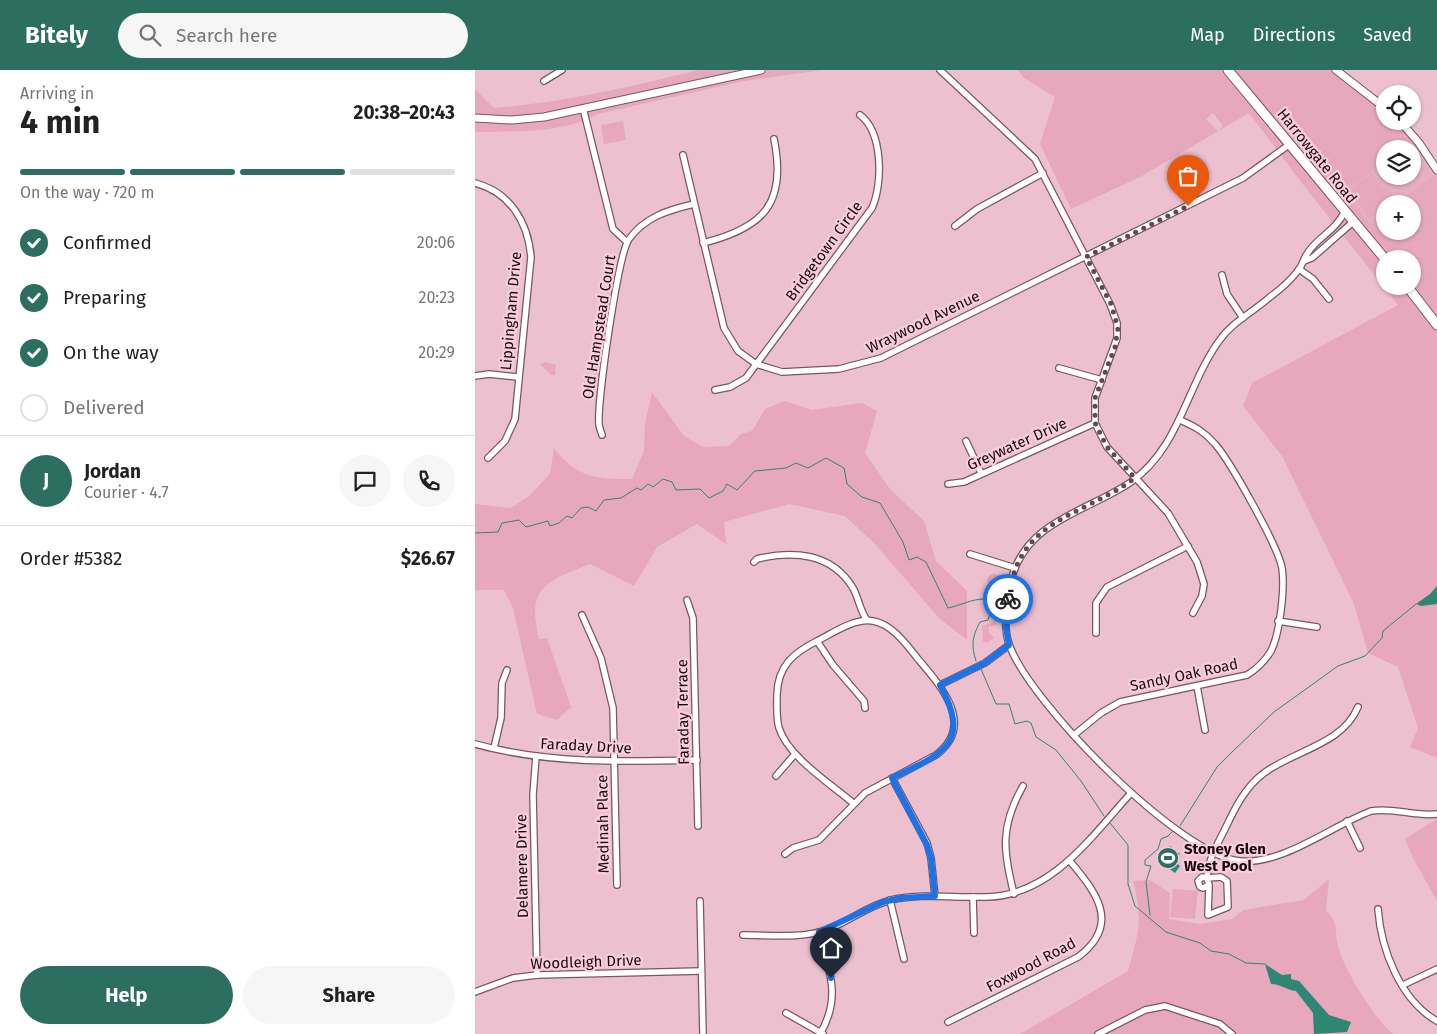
<!DOCTYPE html>
<meta charset="utf-8">
<style>
:root{--surface:#fff;--page:#f6f6f6;--text:#222;--muted:#767676;--line:#e0e0e0;--accent:#2c6f61}
body{margin:0;font-family:"Fira Sans",sans-serif;background:var(--page);color:var(--text);height:100vh;display:flex;flex-direction:column;font-size:19px;white-space:nowrap}
*{box-sizing:border-box;margin:0}
p{font-size:16px;color:var(--muted)}
.icon{flex:none;width:28px;height:28px;fill:none;stroke:currentColor;stroke-width:2;stroke-linecap:round;stroke-linejoin:round}
.map{position:relative;flex:1;overflow:hidden}
.panel{display:flex;flex-direction:column;background:var(--surface);width:475px}
.panel>*{flex:none}
.buttons{position:absolute;left:901px;top:15px;display:grid;gap:10px}
.buttons a{display:grid;place-items:center;width:45px;height:45px;border-radius:50%;background:var(--surface);box-shadow:0 1px 4px #0004;font-size:25px}
.pin{position:absolute;display:grid;place-items:center;width:42px;height:42px;color:#fff;margin:-51px -21px;border-radius:50% 50% 50% 0;rotate:-45deg;box-shadow:0 0 5px #0007}
.pin .icon{rotate:45deg}
.courier{position:absolute;display:grid;place-items:center;width:50px;height:50px;margin:-25px;border:4px solid #1a73e8;border-radius:50%;background:#fff;color:#222;box-shadow:0 1px 6px #0007}
.head em{font-style:normal;font-weight:700}
.head div{display:flex;flex-direction:column-reverse}
.head{display:flex;align-items:center;justify-content:space-between;height:85px;padding:0 20px}
h1{font-size:32px;font-weight:700;line-height:38px}
.bar{display:grid;grid-template-columns:repeat(4,1fr);gap:8px 5px;align-content:center;height:60px;padding:0 20px}
.bar i{height:6px;border-radius:4px;background:var(--line)}
.bar .active{background:var(--accent)}
.bar p{grid-column:span 4}
.line{display:flex;align-items:center;gap:12px;padding:0 20px;border-top:1px solid var(--line)}
.line div{flex:1}
.round{display:grid;place-items:center;flex:none;width:52px;height:52px;border-radius:26px;background:var(--page)}
ol{padding:0 20px;list-style:none}
li{display:flex;align-items:center;gap:15px;height:55px}
li p{margin-inline-start:auto}
li .icon{padding:5px;border-radius:50%;background:var(--accent);color:#fff;stroke-width:4}
li:last-child{color:var(--muted)}
li i{width:28px;height:28px;border:2px solid var(--line);border-radius:50%}
.action{display:flex;gap:10px;margin-top:auto;padding:10px 20px}
.action a{flex:1;height:58px;border-radius:30px;background:var(--accent);color:#fff;font-size:20px;font-weight:700;line-height:58px;text-align:center}
.action a+a{background:var(--page);color:var(--text)}
header{display:flex;align-items:center;gap:30px;box-sizing:border-box;height:70px;padding:0 25px;background:var(--accent);color:#fff}
header strong{font-size:24px}
nav{display:flex;gap:28px;margin-inline-start:auto;font-size:18px}
.search{width:350px;height:45px;background:var(--page);display:flex;align-items:center;gap:12px;box-sizing:border-box;padding:0 18px;border-radius:28px;color:var(--muted);font-size:19px}
main{display:flex;flex:1;min-height:0}
.map>svg:first-child{display:block}
.built{fill:#e5b0c2}
.green{fill:#e7a7bd;fill-rule:evenodd}
.water{fill:#2e8673}
.lines{fill:none;stroke-linecap:round;stroke-linejoin:round}
.stream{stroke:#2e8673;stroke-width:1}
.minor-casing{stroke:#7b5562;stroke-width:8}
.tertiary-casing{stroke:#7b5562;stroke-width:9}
.secondary-casing{stroke:#7b5562;stroke-width:11}
.minor{stroke:#fff;stroke-width:5.5}
.tertiary{stroke:#fff;stroke-width:7}
.secondary{stroke:#fff;stroke-width:9}
.done{stroke:#624852;stroke-width:5;stroke-dasharray:0 9}
.route{stroke:#1a73e8;stroke-width:6}
.labels{text-anchor:middle;dominant-baseline:central;stroke-width:4.5;stroke-linejoin:round;paint-order:stroke}
.street-label{font-size:15px;fill:#17080e;stroke:#facddc}
.poi-label{font-size:15px;font-weight:bold;fill:#17080e;stroke:#facddc;text-anchor:start}
</style>
<header>
<strong>Bitely</strong>
<div class="search"><svg class="icon" aria-label="search" viewBox="0 0 24 24"><circle cx="10" cy="10" r="6"/><path d="M15 15l6 6"/></svg>Search here</div>
<nav><a>Map</a><a>Directions</a><a>Saved</a></nav>
</header>
<main>
<section class="panel">
<div class="head"><div><h1>4 min</h1><p>Arriving in</p></div><em>20:38–20:43</em></div>
<div class="bar"><i class="active"></i><i class="active"></i><i class="active"></i><i></i><p>On the way · 720 m</p></div>
<ol>
<li><svg class="icon" aria-label="check" viewBox="0 0 24 24"><path d="M5 12l5 5 9-10"/></svg>Confirmed<p>20:06</p></li>
<li><svg class="icon" aria-label="check" viewBox="0 0 24 24"><path d="M5 12l5 5 9-10"/></svg>Preparing<p>20:23</p></li>
<li><svg class="icon" aria-label="check" viewBox="0 0 24 24"><path d="M5 12l5 5 9-10"/></svg>On the way<p>20:29</p></li>
<li><i></i>Delivered</li>
</ol>
<div class="line" style="height:90px"><b class="round" style="background:var(--accent);color:#fff">J</b><div><b>Jordan</b><p>Courier · 4.7</p></div><a class="round"><svg class="icon" aria-label="chat" viewBox="0 0 24 24"><path d="M4 5h16v11H9l-5 4z"/></svg></a><a class="round"><svg class="icon" aria-label="phone" viewBox="0 0 24 24"><path d="M5 4h4l2 5-3 2q2 4 5 5l2-3 5 2v4C11 20 4 13 5 4z"/></svg></a></div>
<div class="line" style="height:65px"><div>Order #5382</div><b>$26.67</b></div>
<div class="action"><a>Help</a><a>Share</a></div>
</section>
<div class="map">
<svg width="962" height="964" viewBox="0 0 962 964">
<rect width="100%" height="100%" fill="#edc0cf"/>
<polygon class="built" points="940,68 962,103 918,134 910,134 910,140 895,154 870,119 898,100 910,85 910,106 938,106 938,79 915,79"/>
<g class="green">
<path d="M224,0H347L269,11L123,44C86,64 41,61 0,62V19L19,38C91,32 155,17 224,0Z"/>
<path d="M543,0H861L910,38V51H925L940,68L933,73L910,79C910,98 884,110 870,119L895,154L910,140V161H938V134H918L962,103V688L935,677L943,658L923,597L893,583L879,534L807,386L768,336L777,313L923,235L830,117L774,43L665,107L596,139L565,74L580,27L549,8ZM738,43L748,56L743,61L731,49ZM910,189H938V216H910Z"/>
<polygon points="148,51 151,70 129,74 126,55"/>
<polygon points="897,104 907,119 912,116 921,129 910,134 910,137 894,148 873,120"/>
<polygon points="71,292 81,295 80,305 76,305 65,294"/>
<path d="M177,322L209,366L228,377L254,376L266,364L277,361L290,339L310,331L337,340L387,333L402,341L390,383L415,419L449,451L461,491L492,521V570L464,548L400,474L370,446L314,434L249,452L251,474L222,454L182,477L159,516L115,494C71,512 51,516 64,569L72,568L96,637L82,650L62,644L38,538L29,520H0V434L36,438L54,426L75,404L79,378C102,408 120,409 157,409L169,381L170,354Z"/>
<circle cx="519" cy="511" r="7"/>
<polygon points="520,551 521,555 514,557 514,563 519,568 512,573 508,572 507,556"/>
<polygon points="962,744 962,831 938,788 930,769 960,750"/>
<path d="M854,809L851,841C865,855 859,859 863,876C868,898 901,951 918,964H545L653,901C664,861 668,851 658,811L675,810L695,823L694,849L725,854L757,849L768,840L829,830Z"/>
<polygon points="698,819 723,821 720,849 695,847"/>
</g>
<g class="water">
<polygon points="962,516 962,534 946,536 941,534 955,524"/>
<polygon points="695,776 705,784 698,790 705,796 700,803 684,791"/>
<path d="M790,894L807,905L816,904V909L824,911L854,945L876,952L872,962L839,964L838,943L821,921C811,920 806,914 796,914Z"/>
</g>
<g class="lines">
<g class="stream">
<path d="M0,463L23,462L27,453L44,450L51,457L73,451L75,456L84,453L92,446L97,448L106,438L113,437L121,441L129,430L146,428L162,418L166,420L173,414L178,417L188,409L197,412L201,420L225,419L234,428L248,421L252,414L262,420L280,401L311,398L321,393L333,398L351,388L369,398L372,414L387,427L405,433L428,472L434,490L442,487L451,492L473,538C487,535 496,529 510,529L516,540L513,550L505,552C497,567 496,575 501,591"/>
<polyline points="506,599 521,634 534,634 540,654 552,651 556,653 561,667 581,680 606,711 629,746"/>
<polyline points="635,753 653,775 653,814 660,836 691,862 725,873 736,881 754,884 771,893 790,894"/>
<polyline points="705,756 742,697 756,683 799,642 863,596 890,586 907,568 908,561 941,534"/>
<polyline points="675,845 671,812 676,796 670,795 670,790 683,779 686,769 693,766 698,761"/>
</g>
<g class="minor-casing">
<g id="minor">
<polyline points="465,0 560,89 635,234 642,253 642,268 620,328 620,353 632,377 693,443 722,492 729,514 727,526 718,543"/>
<polyline points="69,11 87,0"/>
<polyline points="108,38 138,159 152,172"/>
<polyline points="208,85 249,258 263,281 281,294 307,302 364,299 406,288 768,108 815,74"/>
<path d="M0,113C35,122 53,152 56,187L40,349L30,371L13,388"/>
<path d="M870,141C860,162 842,167 832,184C829,188 828,193 825,198C817,209 806,219 795,227C778,242 757,252 744,271C711,317 705,377 656,412C614,441 553,450 537,507C532,527 527,553 534,574C553,631 705,786 765,791C808,795 856,756 896,741C919,737 940,747 962,744"/>
<polyline points="480,156 502,139 568,103"/>
<path d="M228,173C289,158 312,133 299,69"/>
<polyline points="829,191 837,188 878,152"/>
<polyline points="824,199 838,209 854,229"/>
<polyline points="747,205 752,224 768,248"/>
<polyline points="584,298 627,310"/>
<polyline points="0,306 14,304 43,307"/>
<path d="M240,320L255,317L271,308L397,138C408,114 408,62 385,45"/>
<path d="M127,365C126,361 124,358 124,354C122,331 143,185 154,169C170,147 193,140 219,134"/>
<polyline points="491,371 506,403"/>
<polyline points="473,414 489,412 620,353"/>
<polyline points="495,484 540,498"/>
<path d="M279,492L282,489C318,480 357,483 378,518C384,529 385,541 392,550"/>
<polyline points="212,530 218,548 223,756"/>
<polyline points="107,545 126,588 138,638 142,815"/>
<polyline points="803,551 842,557"/>
<polyline points="621,563 621,533 632,517 713,476"/>
<polyline points="342,571 358,595 389,631 390,638"/>
<polyline points="465,615 510,593 534,575"/>
<polyline points="722,616 730,660"/>
<path d="M599,665L626,643L645,632L772,605C782,599 790,591 796,581C805,563 810,518 807,498C803,476 755,391 740,374C730,362 719,356 705,350"/>
<path d="M0,674C73,694 147,692 222,690"/>
<polyline points="19,678 26,648 27,613 32,600"/>
<polyline points="61,686 58,725 62,905"/>
<polyline points="301,706 320,684"/>
<polyline points="417,708 452,773 456,788 460,826"/>
<polyline points="872,751 885,778"/>
<path d="M310,784L318,778L344,770L390,723L461,685C501,655 466,616 443,589C432,575 417,554 398,551C379,548 358,563 342,571C318,583 303,596 302,624C302,636 301,647 304,658C314,688 355,713 378,733"/>
<path d="M734,815L733,845L753,837L752,811L746,807L732,808L734,815L728,818L725,817L723,811L727,807L732,808C733,790 742,775 750,759C760,738 770,717 789,703C820,680 867,675 883,637"/>
<path d="M539,824C528,781 525,756 548,716"/>
<polyline points="498,827 499,863"/>
<polyline points="415,830 429,889"/>
<polyline points="225,831 228,964"/>
<path d="M903,839C906,879 925,930 962,951"/>
<path d="M344,862C354,900 367,927 345,964"/>
<path d="M268,865C295,865 325,869 351,860C373,852 392,836 416,830C447,823 479,828 511,827C576,826 616,767 656,723"/>
<polyline points="928,915 962,899"/>
<polyline points="0,922 38,908 62,905 226,901"/>
<polyline points="311,943 348,964"/>
<path d="M473,952L603,887C647,854 621,822 594,790"/>
<polyline points="623,964 670,940 690,936 745,954 757,964"/>
</g>
</g>
<g class="tertiary-casing">
<g id="tertiary">
<polyline points="861,0 910,38"/>
<polyline points="0,48 37,50 69,47 286,0"/>
<polyline points="925,51 944,73 962,100"/>
</g>
</g>
<g class="secondary-casing">
<g id="secondary">
<polyline points="753,0 910,189"/>
<polyline points="932,216 962,255"/>
</g>
</g>
<use href="#minor" class="minor"/>
<use href="#tertiary" class="tertiary"/>
<use href="#secondary" class="secondary"/>
</g>
<g class="lines">
<path class="done" d="M533,529C544,447 604,449 660,408L632,377L620,353V328L640,277L643,258L636,234L611,187L713,136"/>
<path class="route" d="M356,908L344,862L408,832L426,828L460,826L456,788L452,775L417,708C466,684 498,675 465,615L510,593L534,575L531,558L533,529"/>
</g>
<defs>
<g id="stadium-disc" transform="scale(1.125)"><circle r="9.5" fill="#2c6f61" stroke="#facddc"/><path d="M0-5a6.5 5 0 1 0 0 10a6.5 5 0 1 0 0-10ZM-3.5-1.8h7v3.6h-7Z" fill="#fff"/></g>
</defs>
<g fill-rule="evenodd">
<use href="#stadium-disc" x="693" y="788"/>
</g>
<g class="labels">
<g class="street-label">
<text transform="translate(842 86) rotate(51)">Harrowgate Road</text>
<text transform="translate(349 181) rotate(-54)">Bridgetown Circle</text>
<text transform="translate(36 241) rotate(-85)">Lippingham Drive</text>
<text transform="translate(448 252) rotate(-26)">Wraywood Avenue</text>
<text transform="translate(124 257) rotate(-81)">Old Hampstead Court</text>
<text transform="translate(542 374) rotate(-24)">Greywater Drive</text>
<text transform="translate(709 605) rotate(-12)">Sandy Oak Road</text>
<text transform="translate(208 642) rotate(-91)">Faraday Terrace</text>
<text transform="translate(111 676) rotate(3)">Faraday Drive</text>
<text transform="translate(128 754) rotate(-91)">Medinah Place</text>
<text transform="translate(47 796) rotate(-91)">Delamere Drive</text>
<text transform="translate(111 892) rotate(-2)">Woodleigh Drive</text>
<text transform="translate(556 895) rotate(-28)">Foxwood Road</text>
</g>
<g class="poi-label">
<text x="709" y="779">Stoney Glen<tspan x="709" dy="17">West Pool</tspan></text>
</g>
</g>
</svg>
<div class="buttons">
<a><svg class="icon" aria-label="locate" viewBox="0 0 24 24"><circle cx="12" cy="12" r="6"/><path d="M12 2v4M12 18v4M2 12h4M18 12h4"/></svg></a>
<a><svg class="icon" aria-label="layers" viewBox="0 0 24 24"><path d="M12 4l9 5-9 5-9-5zM3 14l9 5 9-5"/></svg></a>
<a>+</a>
<a>−</a>
</div>
<div class="pin" style="left:713px;top:136px;background:#ea580c"><svg class="icon" aria-label="bag" viewBox="0 0 24 24"><path d="M5 8h14l-1 12H6zM9 8a3 3 0 0 1 6 0"/></svg></div>
<div class="pin" style="left:356px;top:908px;background:#1f2937"><svg class="icon" aria-label="home" viewBox="0 0 24 24"><path d="M3 11l9-7 9 7M6 9v11h12V9"/></svg></div>
<div class="courier" style="left:533px;top:529px"><svg class="icon" aria-label="bike" viewBox="0 0 24 24"><circle cx="6" cy="16" r="4"/><circle cx="18" cy="16" r="4"/><path d="M6 16l4-8h5l3 8M10 8l3 8H6M13 5h3"/></svg></div>
</div>
</main>
